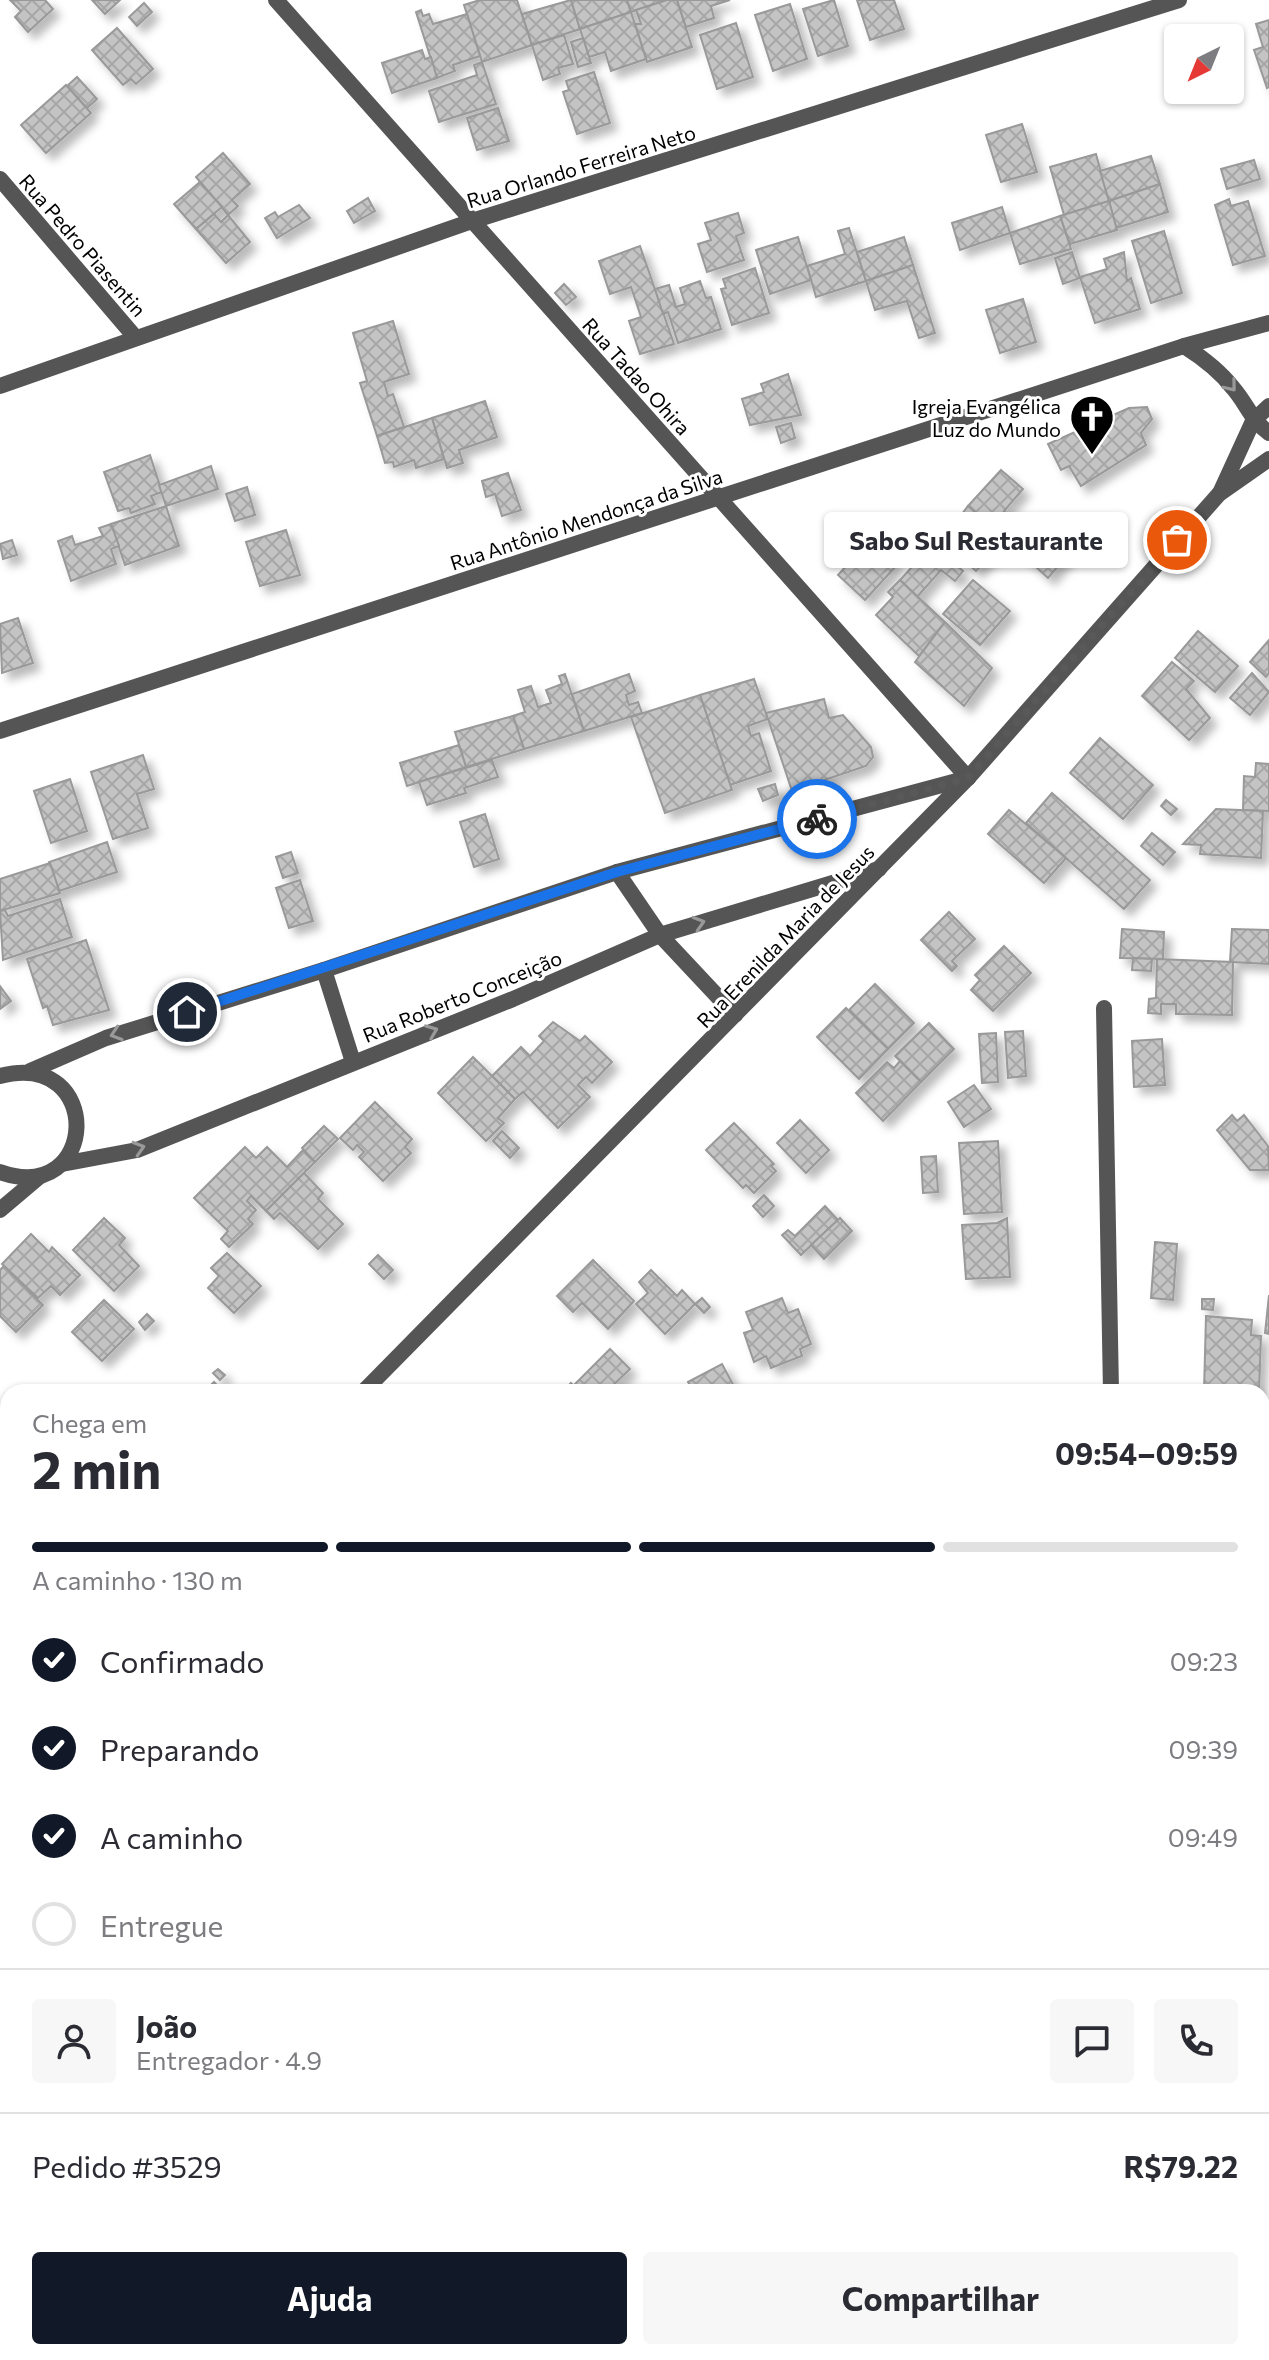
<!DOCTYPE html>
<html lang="pt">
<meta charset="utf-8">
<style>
:root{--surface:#fff;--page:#f7f7f7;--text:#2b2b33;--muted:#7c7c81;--line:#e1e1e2;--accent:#111827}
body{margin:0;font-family:Commissioner,sans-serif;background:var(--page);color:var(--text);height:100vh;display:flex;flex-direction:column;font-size:30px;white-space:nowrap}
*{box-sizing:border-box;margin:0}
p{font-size:26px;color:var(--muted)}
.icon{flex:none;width:44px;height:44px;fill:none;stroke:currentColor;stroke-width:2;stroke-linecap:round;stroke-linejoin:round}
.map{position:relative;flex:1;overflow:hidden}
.sheet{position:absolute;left:0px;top:1384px;width:1270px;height:976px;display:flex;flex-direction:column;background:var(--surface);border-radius:24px 24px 0 0;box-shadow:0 2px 6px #0004}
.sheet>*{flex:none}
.needle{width:52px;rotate:223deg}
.buttons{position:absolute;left:1164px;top:24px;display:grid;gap:16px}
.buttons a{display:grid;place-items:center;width:80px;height:80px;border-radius:8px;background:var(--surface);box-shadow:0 2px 6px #0004;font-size:40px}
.pin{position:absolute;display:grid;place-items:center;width:68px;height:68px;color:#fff;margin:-34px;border:4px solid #fff;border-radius:50%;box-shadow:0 2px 8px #0007}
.courier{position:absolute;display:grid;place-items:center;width:80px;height:80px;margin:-40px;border:6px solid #1a73e8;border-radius:50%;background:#fff;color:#222;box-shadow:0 2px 10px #0007}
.bubble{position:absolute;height:56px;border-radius:8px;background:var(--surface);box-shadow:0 2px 6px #0004;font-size:26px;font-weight:700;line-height:56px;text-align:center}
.headline em{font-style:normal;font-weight:700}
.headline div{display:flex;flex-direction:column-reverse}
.headline{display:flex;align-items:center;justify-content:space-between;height:136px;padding:0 32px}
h1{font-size:52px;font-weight:700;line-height:60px}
.bar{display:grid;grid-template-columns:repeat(4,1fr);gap:12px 8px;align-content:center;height:96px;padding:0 32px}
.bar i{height:10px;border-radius:6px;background:var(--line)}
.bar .active{background:var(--accent)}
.bar p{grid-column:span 4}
.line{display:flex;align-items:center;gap:20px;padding:0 32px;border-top:2px solid var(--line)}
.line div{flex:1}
.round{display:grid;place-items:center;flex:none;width:84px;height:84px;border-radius:8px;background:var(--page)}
ol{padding:0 32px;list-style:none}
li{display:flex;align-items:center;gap:24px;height:88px}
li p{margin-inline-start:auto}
li .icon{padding:8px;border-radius:50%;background:var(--accent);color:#fff;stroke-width:4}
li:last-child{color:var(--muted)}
li i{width:44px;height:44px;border:4px solid var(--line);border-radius:50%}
.button{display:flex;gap:16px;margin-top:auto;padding:16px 32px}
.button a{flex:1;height:92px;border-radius:8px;background:var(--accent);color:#fff;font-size:32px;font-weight:700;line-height:92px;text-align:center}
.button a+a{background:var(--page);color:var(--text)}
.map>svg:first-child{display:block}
.building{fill:url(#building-cross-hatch);stroke:#999;stroke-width:2;filter:url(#shadow)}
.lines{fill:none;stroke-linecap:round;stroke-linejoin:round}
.service{stroke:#555;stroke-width:16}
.minor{stroke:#555;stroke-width:16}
.tertiary{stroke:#555;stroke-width:16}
.oneway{stroke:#999}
.done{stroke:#595959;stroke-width:8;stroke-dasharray:0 14.4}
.route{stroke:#1a73e8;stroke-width:10}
.labels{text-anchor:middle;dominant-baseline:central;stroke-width:6;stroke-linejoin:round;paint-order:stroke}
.street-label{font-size:20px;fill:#000;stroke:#fff}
.poi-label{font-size:20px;fill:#000;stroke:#fff;text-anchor:end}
</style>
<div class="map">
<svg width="1269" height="2360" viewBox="0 0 1269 2360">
<defs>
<pattern id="building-cross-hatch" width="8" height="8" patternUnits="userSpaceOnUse" patternTransform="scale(2)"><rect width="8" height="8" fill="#c4c4c4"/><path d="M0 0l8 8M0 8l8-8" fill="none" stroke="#a7a7a7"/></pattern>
<filter id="shadow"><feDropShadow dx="7" dy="7" stdDeviation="4" flood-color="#0004"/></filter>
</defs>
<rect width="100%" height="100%" fill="#fff"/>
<g class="building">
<polygon points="10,0 45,0 53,9 28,32 15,17 21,11"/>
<polygon points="92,0 120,0 105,14"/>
<polygon points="480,0 517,0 532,45 482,62 464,5"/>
<polygon points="571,0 580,29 532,45 522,14"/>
<polygon points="571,0 627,0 631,12 580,29"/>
<polygon points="627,0 667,0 631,12"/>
<polygon points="667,0 677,0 692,47 647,62 635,24 641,24 636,10"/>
<polygon points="677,0 730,0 711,6 714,18 686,27"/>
<polygon points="834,0 848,46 818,56 803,9"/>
<polygon points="857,0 894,0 904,29 870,40"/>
<polygon points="144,3 152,12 137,26 129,17"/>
<polygon points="790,4 807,59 773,71 755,15"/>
<polygon points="421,10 423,16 429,14 433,24 467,14 480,56 453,65 455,71 437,78 416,12"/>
<polygon points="631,12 646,59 611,71 605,52 589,57 580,29"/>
<polygon points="1269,20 1269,87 1267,88 1254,50 1263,47 1256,24"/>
<polygon points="736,23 753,77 717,89 700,35"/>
<polygon points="117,28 153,69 136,84 131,79 123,85 92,50"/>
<polygon points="564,35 573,64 558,68 560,74 543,80 532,45"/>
<polygon points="583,38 591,63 578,67 571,42"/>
<polygon points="422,50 425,59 431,57 437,78 392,93 382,63"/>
<polygon points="482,62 496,104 439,122 429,91 477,75 474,65"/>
<polygon points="594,72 610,123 577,134 563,92 569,90 566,81"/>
<polygon points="77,77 97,99 87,108 67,86"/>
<polygon points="66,85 91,113 46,153 21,125"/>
<polygon points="498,108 509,141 477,150 467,118"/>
<polygon points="1022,124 1037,172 1001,182 986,135"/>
<polygon points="223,153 250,184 232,200 238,206 228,215 196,177"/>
<polygon points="1096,154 1109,201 1064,215 1050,167"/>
<polygon points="1151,156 1160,184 1109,201 1100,171"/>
<polygon points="1254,160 1260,179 1227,189 1221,169"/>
<polygon points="200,182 222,207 196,229 174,204"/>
<polygon points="1160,184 1168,212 1116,228 1109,201"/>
<polygon points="368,198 375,211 354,223 347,211"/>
<polygon points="1229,199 1231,206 1248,201 1265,256 1233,265 1215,205"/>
<polygon points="1109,201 1117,230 1070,244 1060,216"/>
<polygon points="299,205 310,218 277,238 265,218 275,212 278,217"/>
<polygon points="1002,207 1010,233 960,250 952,223"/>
<polygon points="738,213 744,233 736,236 744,260 707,272 698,244 711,240 705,223"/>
<polygon points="214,214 221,222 228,215 250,242 226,263 196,229"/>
<polygon points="1060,216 1071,249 1020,264 1010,233"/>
<polygon points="849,228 866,281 816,297 807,266 845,254 838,231"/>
<polygon points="1164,231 1182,293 1151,303 1132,241"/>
<polygon points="798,237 811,280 770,294 756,250"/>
<polygon points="904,237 913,265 866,281 857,252"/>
<polygon points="640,246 674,344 640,354 629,321 641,317 631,287 610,294 599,261"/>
<polygon points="1072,252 1080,278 1063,284 1055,258"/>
<polygon points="1124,252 1127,281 1131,278 1140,309 1095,323 1080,277 1107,269 1104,259"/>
<polygon points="913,265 935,333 919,338 907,301 875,310 866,281"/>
<polygon points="755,268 769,313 732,325 721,289 726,288 723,279"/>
<polygon points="700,281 706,298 711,297 721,329 678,343 668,312 663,314 655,289 669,285 676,307 685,304 680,288"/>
<polygon points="564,284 576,297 566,305 555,293"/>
<polygon points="1023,299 1036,342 1000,353 986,310"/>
<polygon points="393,321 409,374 384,382 388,396 393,394 404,427 377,436 360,383 367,381 353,333"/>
<polygon points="788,374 801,415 750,425 742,399 764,392 761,384"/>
<polygon points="485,401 497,437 459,450 463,463 447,468 432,418"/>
<polygon points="1147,407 1152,419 1141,433 1146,445 1081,486 1069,466 1061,470 1048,444 1129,408"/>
<polygon points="432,418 444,459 416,468 414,460 394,467 393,462 385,463 377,436"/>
<polygon points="791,423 795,438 781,443 776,427"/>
<polygon points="150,455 162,492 151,496 155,504 131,513 129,508 118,511 104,472"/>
<polygon points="211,466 218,489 166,506 159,485"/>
<polygon points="1001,470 1023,489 1004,511 1013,518 1000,534 968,506"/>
<polygon points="508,473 521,510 502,516 495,494 486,497 482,481"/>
<polygon points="247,487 255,515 235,521 226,494"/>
<polygon points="166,506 179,546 125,565 111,524"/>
<polygon points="968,506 985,521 977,532 996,549 976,571 955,552 949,559 932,545 940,537 943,539"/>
<polygon points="111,524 119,546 111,549 116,564 71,581 58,541 72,536 75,545 103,536 99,528"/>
<polygon points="1039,527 1069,553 1048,578 1011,544 1018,537 1025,543"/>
<polygon points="286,530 300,575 260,586 246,542"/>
<polygon points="12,540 17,555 3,559 0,544"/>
<polygon points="870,540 897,565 865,600 838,575"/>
<polygon points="932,545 963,571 955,581 941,570 917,597 900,580"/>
<polygon points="900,580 945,622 919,656 876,615 893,597 888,592"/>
<polygon points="973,580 1010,611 980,645 943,614"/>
<polygon points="18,618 33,663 2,673 0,624"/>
<polygon points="945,622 992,668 964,706 915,662"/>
<polygon points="1198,631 1238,666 1215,692 1175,658"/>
<polygon points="1269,640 1269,673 1266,677 1250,662"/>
<polygon points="1172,662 1194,681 1186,689 1210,718 1189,740 1142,696"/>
<polygon points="1252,673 1269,692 1250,715 1230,698"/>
<polygon points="565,674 584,731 524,749 513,716 525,712 518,690 531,686 538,707 551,703 546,690 562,684 559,676"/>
<polygon points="629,674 635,691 626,695 629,705 638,702 642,713 584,731 572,694"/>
<polygon points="754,679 768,719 748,726 751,736 759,733 771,771 730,785 700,695"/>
<polygon points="700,695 732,790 665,813 631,717"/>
<polygon points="824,699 829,718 843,715 871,747 873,757 866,766 792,791 766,713"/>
<polygon points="513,716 524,749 466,767 455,732"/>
<polygon points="1100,738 1153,785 1123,819 1070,773"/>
<polygon points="459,745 466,767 407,786 400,763"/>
<polygon points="143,755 154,789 137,794 148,828 113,839 91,772"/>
<polygon points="492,760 498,777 464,788 466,793 427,805 419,782"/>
<polygon points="1256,763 1269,764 1269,811 1243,810 1244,776 1255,777"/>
<polygon points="70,779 87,831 51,843 34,791"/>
<polygon points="775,784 778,795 763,801 758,789"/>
<polygon points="1052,793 1150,880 1124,909 1026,823"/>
<polygon points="1166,800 1177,809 1171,815 1161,806"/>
<polygon points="1216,809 1263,811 1261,858 1200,854 1201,845 1183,844"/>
<polygon points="1009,810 1066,858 1044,883 988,834"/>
<polygon points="485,814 499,859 474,867 460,822"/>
<polygon points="1152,833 1175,852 1163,865 1141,846"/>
<polygon points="107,842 117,872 59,891 49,862"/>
<polygon points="291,852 298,873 283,878 276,857"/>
<polygon points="50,863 60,893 0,911 0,879"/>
<polygon points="300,880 313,921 289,928 276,888"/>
<polygon points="60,899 72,937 3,960 0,911 5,910 8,916"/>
<polygon points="949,912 975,939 952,961 957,966 952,971 921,940"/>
<polygon points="1122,929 1164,932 1163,959 1120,958"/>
<polygon points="1232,929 1269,930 1269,964 1230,962"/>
<polygon points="86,940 109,1010 53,1025 47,1006 43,1008 27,959"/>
<polygon points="1004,946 1031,973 993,1011 971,990 980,980 975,975"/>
<polygon points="1133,958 1152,959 1151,971 1132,970"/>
<polygon points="1157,959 1233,962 1232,1015 1176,1014 1176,1004 1161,1004 1161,1014 1148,1013 1149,999 1156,998"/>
<polygon points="875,984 914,1023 888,1049 849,1010"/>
<polygon points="0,986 11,1001 0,1009"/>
<polygon points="846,1008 888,1049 859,1079 817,1037"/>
<polygon points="553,1022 580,1041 585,1036 612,1062 592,1083 586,1077 578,1085 590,1097 558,1128 523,1092 515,1099 492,1076 521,1047 530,1056 544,1041 539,1036"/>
<polygon points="929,1023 954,1049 921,1082 895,1056"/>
<polygon points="1023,1031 1026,1076 1008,1078 1005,1032"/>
<polygon points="996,1033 998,1082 982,1083 979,1034"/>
<polygon points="1162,1039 1165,1085 1134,1087 1132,1041"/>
<polygon points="473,1057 515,1099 498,1118 504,1123 486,1141 438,1093"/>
<polygon points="900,1061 921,1082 883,1121 856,1093 887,1062 894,1068"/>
<polygon points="974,1085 991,1109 964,1127 948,1102"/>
<polygon points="375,1102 412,1139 405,1147 411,1153 383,1181 359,1157 364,1152 357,1145 353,1150 340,1138"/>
<polygon points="1232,1115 1237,1121 1244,1115 1268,1146 1269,1170 1250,1170 1217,1130"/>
<polygon points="800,1120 829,1150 806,1173 777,1143"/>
<polygon points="734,1123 774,1164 771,1166 776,1171 754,1193 746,1185 743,1188 706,1150"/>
<polygon points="324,1126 338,1139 315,1162 302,1148"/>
<polygon points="502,1131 519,1148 510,1158 493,1141"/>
<polygon points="998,1141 1002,1212 964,1214 959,1143"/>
<polygon points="245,1147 256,1158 267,1147 287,1167 303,1150 315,1162 266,1211 251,1196 247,1201 256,1210 248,1219 253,1224 229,1247 221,1239 228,1231 194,1198"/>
<polygon points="936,1156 938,1192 923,1193 921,1157"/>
<polygon points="304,1173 323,1193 318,1199 343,1224 318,1249 280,1213 274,1219 266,1211"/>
<polygon points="764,1195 774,1206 763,1217 753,1206"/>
<polygon points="825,1206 838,1220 801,1255 782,1235 788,1230 795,1236"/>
<polygon points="104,1218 125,1238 119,1245 139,1266 114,1291 73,1250"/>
<polygon points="840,1218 852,1231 824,1259 811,1245"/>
<polygon points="1007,1218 1010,1277 966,1279 962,1225 997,1223"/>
<polygon points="31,1234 49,1252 52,1247 80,1275 60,1295 51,1286 38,1298 2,1264"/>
<polygon points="1155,1242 1177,1244 1173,1300 1151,1298"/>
<polygon points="227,1253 261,1286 234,1313 208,1288 219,1276 211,1268"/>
<polygon points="378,1255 393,1270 384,1279 369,1264"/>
<polygon points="593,1260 634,1301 608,1329 582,1303 573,1312 557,1296"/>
<polygon points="4,1266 43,1305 16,1332 0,1316 0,1270"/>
<polygon points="651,1270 677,1296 682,1290 695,1304 665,1334 636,1304 648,1293 639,1282"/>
<polygon points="1269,1295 1269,1334 1265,1333"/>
<polygon points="702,1298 710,1307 704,1313 695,1304"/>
<polygon points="782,1298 788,1313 798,1309 811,1344 800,1349 802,1356 771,1368 766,1356 754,1362 744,1333 753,1330 746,1312"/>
<polygon points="1202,1299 1214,1299 1213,1310 1202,1309"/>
<polygon points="104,1300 134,1329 102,1361 72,1332"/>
<polygon points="147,1314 154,1321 145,1330 139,1322"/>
<polygon points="1206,1316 1252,1320 1251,1335 1261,1336 1259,1392 1204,1392"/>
<polygon points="610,1349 630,1369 606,1392 580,1392 574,1385"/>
<polygon points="722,1364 736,1390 694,1392 688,1382"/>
<polygon points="218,1369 225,1375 220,1380 213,1373"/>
<polygon points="214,1382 224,1392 204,1392"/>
<polygon points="571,1383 580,1392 562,1392"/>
<polygon points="6,1466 8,1469 8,1512 0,1505 0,1473"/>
<polygon points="8,2042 8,2081 0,2090 0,2050"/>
<polygon points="0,2138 8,2145 8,2178 0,2186"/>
<polygon points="1262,2251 1269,2256 1269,2274 1262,2283"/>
<polygon points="4,2299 8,2303 8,2337 0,2331 0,2300"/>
<polygon points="22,2352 35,2352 29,2360 22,2360 19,2357"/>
<polygon points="83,2352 114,2352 107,2360 92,2360"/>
<polygon points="133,2352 156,2352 158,2353 152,2360 127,2360"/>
<polygon points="465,2352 501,2352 502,2353 497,2360 459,2360"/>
<polygon points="689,2352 718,2352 718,2355 689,2357"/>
<polygon points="718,2352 764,2352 719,2357"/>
<polygon points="768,2352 795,2352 791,2360 764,2360"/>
<polygon points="809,2352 814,2352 830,2360 804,2360"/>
<polygon points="1005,2352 1021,2352 1022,2360 1006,2360"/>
<polygon points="1129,2352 1146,2352 1140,2360"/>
<polygon points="1163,2352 1173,2360 1156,2360"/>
<polygon points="1212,2352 1258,2352 1268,2360 1217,2360"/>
</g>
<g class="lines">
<polyline class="service" points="1104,1008 1111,1392"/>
<g class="minor">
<polyline points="276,0 968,778"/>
<polyline points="0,179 135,337"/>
<path d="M1184,346C1203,358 1219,370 1233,388C1247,404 1251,420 1269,433"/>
<polyline points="0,386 472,221 1179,0"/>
<polyline points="1220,493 1253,421 1269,406"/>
<polyline points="0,731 1184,346 1269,323"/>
<polyline points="617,872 660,935 735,1015"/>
<polyline points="363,1392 968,778 1219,494 1269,459"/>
<polyline points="1262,1486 1269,1487"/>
<polyline points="0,1760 8,1752"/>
<polyline points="1262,1816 1269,1817"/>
<polyline points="1262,1970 1269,1910"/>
<polyline points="1262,2143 1269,2150"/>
<polyline points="1,2261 8,2254"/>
<polyline points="337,2352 348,2360"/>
<polyline points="887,2352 888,2360"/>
</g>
<g class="tertiary">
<polyline points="324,970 353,1062"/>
<polyline points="30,1071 106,1038 324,970 617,872 968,778"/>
<path d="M0,1076C105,1049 99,1207 0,1172"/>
<polyline points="62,1164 137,1150 513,999 660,935 879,869"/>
<polyline points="0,1210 39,1177"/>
</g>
</g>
<defs><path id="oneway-chevron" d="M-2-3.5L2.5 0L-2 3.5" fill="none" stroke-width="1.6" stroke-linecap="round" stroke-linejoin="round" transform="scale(2)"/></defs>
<g class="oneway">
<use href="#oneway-chevron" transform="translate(1231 386) rotate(51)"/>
<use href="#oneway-chevron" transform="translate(699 923) rotate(-17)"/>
<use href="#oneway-chevron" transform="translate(432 1031) rotate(-22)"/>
<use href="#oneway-chevron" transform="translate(116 1034) rotate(162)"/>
<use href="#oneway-chevron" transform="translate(139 1148) rotate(-17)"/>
</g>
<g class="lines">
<polyline class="done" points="817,819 968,778 1177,540"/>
<polyline class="route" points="187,1012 617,872 817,819"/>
</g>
<defs>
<g id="church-pin" transform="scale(2.3)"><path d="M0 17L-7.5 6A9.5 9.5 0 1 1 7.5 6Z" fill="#000" stroke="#fff"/><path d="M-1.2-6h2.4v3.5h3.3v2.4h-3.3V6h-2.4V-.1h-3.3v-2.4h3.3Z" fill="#fff"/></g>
</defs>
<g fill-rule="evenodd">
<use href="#church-pin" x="1092" y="417"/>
</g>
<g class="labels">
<g class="street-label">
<text transform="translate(581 166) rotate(-17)">Rua Orlando Ferreira Neto</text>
<text transform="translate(83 245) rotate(49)">Rua Pedro Piasentin</text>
<text transform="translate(637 376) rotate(48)">Rua Tadao Ohira</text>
<text transform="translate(586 519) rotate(-18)">Rua Antônio Mendonça da Silva</text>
<text transform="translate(785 936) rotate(-46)">Rua Erenilda Maria de Jesus</text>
<text transform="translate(462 996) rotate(-22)">Rua Roberto Conceição</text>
</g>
<g class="poi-label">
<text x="1061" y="406">Igreja Evangélica<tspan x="1061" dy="23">Luz do Mundo</tspan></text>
</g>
</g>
</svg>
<div class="buttons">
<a><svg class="needle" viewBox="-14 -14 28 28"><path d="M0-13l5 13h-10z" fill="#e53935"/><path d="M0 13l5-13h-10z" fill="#7c7c81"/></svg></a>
</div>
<div class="pin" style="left:1177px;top:540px;background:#ea580c"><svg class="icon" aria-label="bag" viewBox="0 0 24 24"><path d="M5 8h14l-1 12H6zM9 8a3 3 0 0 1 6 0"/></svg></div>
<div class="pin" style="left:187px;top:1012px;background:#1f2937"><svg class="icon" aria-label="home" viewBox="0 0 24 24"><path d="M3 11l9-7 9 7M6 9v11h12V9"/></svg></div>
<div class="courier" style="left:817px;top:819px"><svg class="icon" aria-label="bike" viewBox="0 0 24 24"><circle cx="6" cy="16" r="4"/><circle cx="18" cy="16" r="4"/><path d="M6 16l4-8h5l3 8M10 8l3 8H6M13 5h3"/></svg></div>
<div class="bubble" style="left:824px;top:512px;width:304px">Sabo Sul Restaurante</div>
<section class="sheet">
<div class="headline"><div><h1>2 min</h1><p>Chega em</p></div><em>09:54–09:59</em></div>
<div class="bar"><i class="active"></i><i class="active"></i><i class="active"></i><i></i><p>A caminho · 130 m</p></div>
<ol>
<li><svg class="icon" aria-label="check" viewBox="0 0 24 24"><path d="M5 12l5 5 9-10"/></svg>Confirmado<p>09:23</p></li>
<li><svg class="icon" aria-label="check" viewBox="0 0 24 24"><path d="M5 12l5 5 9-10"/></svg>Preparando<p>09:39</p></li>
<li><svg class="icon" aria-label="check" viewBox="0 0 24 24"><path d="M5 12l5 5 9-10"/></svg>A caminho<p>09:49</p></li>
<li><i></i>Entregue</li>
</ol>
<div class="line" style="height:144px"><a class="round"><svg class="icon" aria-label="person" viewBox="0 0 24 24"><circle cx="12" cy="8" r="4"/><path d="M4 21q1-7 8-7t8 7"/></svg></a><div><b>João</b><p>Entregador · 4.9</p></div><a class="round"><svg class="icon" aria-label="chat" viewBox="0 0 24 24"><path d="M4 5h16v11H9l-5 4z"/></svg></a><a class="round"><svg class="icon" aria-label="phone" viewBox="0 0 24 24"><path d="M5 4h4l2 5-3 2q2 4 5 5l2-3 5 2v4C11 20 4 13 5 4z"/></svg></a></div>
<div class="line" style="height:104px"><div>Pedido #3529</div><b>R$79.22</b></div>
<div class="button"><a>Ajuda</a><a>Compartilhar</a></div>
</section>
</div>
